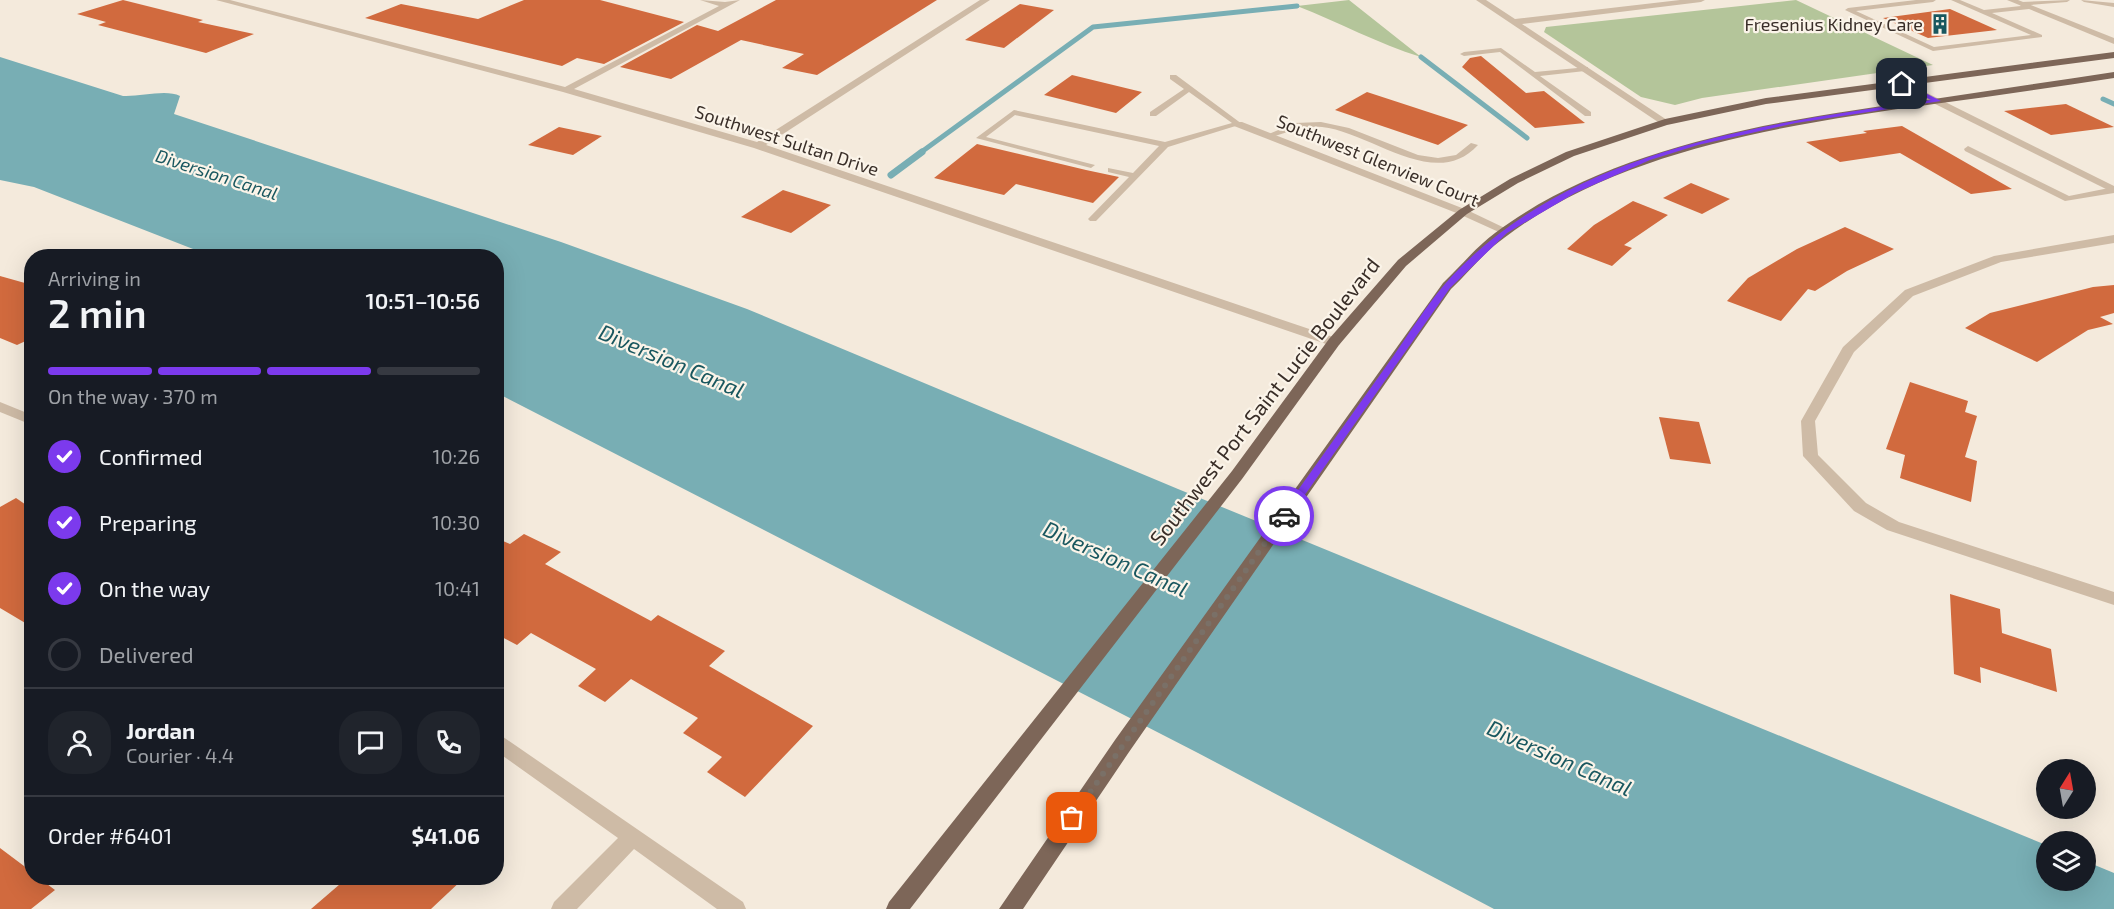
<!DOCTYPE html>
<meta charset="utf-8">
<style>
:root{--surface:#171b24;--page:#20242c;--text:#f1f3f6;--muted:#9ea1a6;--line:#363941;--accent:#7c3aed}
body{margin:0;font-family:"Exo 2",sans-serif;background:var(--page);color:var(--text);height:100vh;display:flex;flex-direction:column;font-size:22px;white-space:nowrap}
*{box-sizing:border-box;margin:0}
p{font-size:20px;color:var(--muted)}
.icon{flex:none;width:33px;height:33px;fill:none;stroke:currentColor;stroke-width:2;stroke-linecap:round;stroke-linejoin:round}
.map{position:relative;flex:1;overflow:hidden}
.drawer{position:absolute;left:24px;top:249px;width:480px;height:636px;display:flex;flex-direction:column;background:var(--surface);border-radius:24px;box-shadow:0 6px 24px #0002}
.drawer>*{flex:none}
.needle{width:39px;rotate:11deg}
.fabs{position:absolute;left:2036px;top:759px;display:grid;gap:12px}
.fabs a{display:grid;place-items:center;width:60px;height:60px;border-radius:50%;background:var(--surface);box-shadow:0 6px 24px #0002;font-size:30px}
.pin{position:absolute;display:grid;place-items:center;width:51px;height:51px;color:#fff;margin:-26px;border-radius:12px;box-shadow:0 3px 9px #0006}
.courier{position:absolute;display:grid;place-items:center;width:60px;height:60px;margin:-30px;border:4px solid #7c3aed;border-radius:50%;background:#fff;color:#222;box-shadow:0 2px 8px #0007}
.summary em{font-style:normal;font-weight:600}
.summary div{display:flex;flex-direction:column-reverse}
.summary{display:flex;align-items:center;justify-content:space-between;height:102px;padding:0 24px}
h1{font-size:39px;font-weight:600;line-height:45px}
.bar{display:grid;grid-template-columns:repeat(4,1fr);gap:9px 6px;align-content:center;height:72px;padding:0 24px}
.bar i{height:8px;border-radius:4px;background:var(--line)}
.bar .current{background:var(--accent)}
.bar p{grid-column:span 4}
.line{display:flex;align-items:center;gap:15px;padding:0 24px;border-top:2px solid var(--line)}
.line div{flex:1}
.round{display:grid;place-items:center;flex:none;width:63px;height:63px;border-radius:24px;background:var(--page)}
ol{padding:0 24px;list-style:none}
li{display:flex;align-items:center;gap:18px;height:66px}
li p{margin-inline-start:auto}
li .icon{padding:6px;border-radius:50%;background:var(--accent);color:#fff;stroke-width:4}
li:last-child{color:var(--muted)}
li i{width:33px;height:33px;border:3px solid var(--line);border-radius:50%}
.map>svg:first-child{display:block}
.green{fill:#b4c59a}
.water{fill:#78aeb4}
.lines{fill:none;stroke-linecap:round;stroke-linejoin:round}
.stream-far1{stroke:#78aeb4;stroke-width:5}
.stream{stroke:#78aeb4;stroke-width:7}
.building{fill:#d16a3e}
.lane{fill:#cebba6;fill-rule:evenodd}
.street{fill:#cebba6;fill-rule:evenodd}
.primary{fill:#7d6658;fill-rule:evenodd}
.route{fill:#7c3aed}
.done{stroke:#7a7067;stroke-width:6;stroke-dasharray:0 10.8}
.labels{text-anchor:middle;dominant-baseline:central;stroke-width:4.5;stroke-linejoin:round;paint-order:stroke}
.far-poi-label{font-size:18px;fill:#392e28;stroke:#fbf4e9;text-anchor:end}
.far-street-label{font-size:18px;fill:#392e28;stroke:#fbf4e9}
.far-water-label{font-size:18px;font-style:italic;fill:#19575f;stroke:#fbf4e9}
.street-label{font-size:21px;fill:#392e28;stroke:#fbf4e9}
.water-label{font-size:22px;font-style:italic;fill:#19575f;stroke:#fbf4e9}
</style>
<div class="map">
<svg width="2114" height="909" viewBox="0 0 2114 909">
<rect width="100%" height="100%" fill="#f4eadc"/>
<g class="green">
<path d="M1349,0L1421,57C1378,44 1339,22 1297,6Z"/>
<polygon points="1796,0 1933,65 1702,98 1675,105 1641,97 1544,32 1546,27"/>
</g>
<path class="water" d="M0,57L123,96C140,97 166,89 180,96L174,114L561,242L747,309L1178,489L2046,845V880H2085V861L2114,873V909H1494L1198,753L497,393L496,256H211L34,187L0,180Z"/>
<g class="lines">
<g class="stream-far1">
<polyline points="1421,57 1527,138"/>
<polyline points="2103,99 2114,104"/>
<polyline points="920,153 1093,27 1297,6"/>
</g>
<polyline class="stream" points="891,175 922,152"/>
</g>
<g class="building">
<polygon points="123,0 203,20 198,22 254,34 206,53 98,25 106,22 77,14"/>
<polygon points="524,0 600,0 684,22 604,64 577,58 562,66 365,18 401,4 478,19"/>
<polygon points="776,0 937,0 817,75 782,68 804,54 741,40 671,79 620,67 697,25 718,31"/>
<polygon points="1020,4 1054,10 1004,48 965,40"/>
<polygon points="1950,9 1997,30 1928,38 1883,18"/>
<polygon points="1481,56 1526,93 1544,91 1585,123 1535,128 1462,67 1470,58"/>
<polygon points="1072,75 1142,92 1116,113 1044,95"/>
<polygon points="1367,92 1468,125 1438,145 1335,110"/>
<polygon points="2066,104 2114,127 2051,135 2004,111"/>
<polygon points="1902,126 2012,189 1971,194 1900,153 1840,162 1806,142 1867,133 1863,131"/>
<polygon points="559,127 602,136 573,155 528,145"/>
<polygon points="977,144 1086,170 1119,177 1093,203 1016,184 1004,195 934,178"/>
<polygon points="1691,183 1730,199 1702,214 1663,198"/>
<polygon points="783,190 831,205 791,233 741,217"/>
<polygon points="1633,201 1668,215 1624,245 1632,248 1612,266 1567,249 1594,225"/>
<polygon points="1845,227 1894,249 1847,271 1815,291 1808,289 1781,321 1727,301 1748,278 1797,249"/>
<polygon points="0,276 32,285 32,338 17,345 0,338"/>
<polygon points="2114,285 2114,313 2100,317 2113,324 2088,330 2037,362 1965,328 1990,313 2093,287"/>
<polygon points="1910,382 1968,401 1965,412 1977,416 1965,457 1977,461 1971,502 1900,478 1905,455 1886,449"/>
<polygon points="1659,417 1699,422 1711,464 1670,459"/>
<polygon points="16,498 32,509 32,627 0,608 0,507"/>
<polygon points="524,534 561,552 545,564 651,621 658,615 725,651 709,666 813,726 745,797 707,772 722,757 683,733 698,718 631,679 605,702 578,686 596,669 531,633 517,645 496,634 496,538 510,544"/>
<polygon points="1950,594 2000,609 2002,633 2051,649 2057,692 1980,667 1981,683 1954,674"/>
<polygon points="0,848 32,872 32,878 39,878 55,890 31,909 0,909"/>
<polygon points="347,878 464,878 431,909 311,909"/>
</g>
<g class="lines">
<g class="lane">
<polygon points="1916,0 1936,0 1933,2 1856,11 1934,47 2031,35 1951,0 1960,0 1984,10 2021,6 2019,4 2022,2 2070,0 2067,2 2030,5 2032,7 2029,9 1992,13 2042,35 2042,37 1933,51 1845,10 1848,8"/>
<polygon points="2081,0 2114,3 2114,7 2084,2"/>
<polygon points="1501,48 1535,72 1588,67 1588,71 1585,71 1540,76 1591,112 1591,116 1585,116 1500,52 1464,56 1460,54 1464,52"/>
<polygon points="1170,75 1176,75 1242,124 1168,147 1096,221 1090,221 1088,219 1129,177 1108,172 1108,168 1133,173 1159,146 1015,115 986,137 1095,165 1091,168 976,138 1014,110 1165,142 1232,123 1189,92 1156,116 1150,116 1150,112 1184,89 1170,79"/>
<path d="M1321,122L1349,128L1418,155L1438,158L1456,155L1471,143L1478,145C1435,192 1371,132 1322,127C1302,125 1286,133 1268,138L1264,136L1295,123Z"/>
<polygon points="1968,146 2069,196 2114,187 2114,193 2065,201 1965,151 1964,149"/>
</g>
<g class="street">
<polygon points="216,0 230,0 565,87 719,6 700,0 725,2 740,0 574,89 757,142 980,0 990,0 766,145 1339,339 1341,342 1339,345 1329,345 754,148 563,92"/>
<polygon points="1476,0 1486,0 1515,19 1680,0 1705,0 1701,2 1522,24 1670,122 1661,124"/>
<polygon points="2007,0 2018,0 2114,38 2114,44"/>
<polygon points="1899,82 1905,82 2114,186 2114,193 1899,86"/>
<polygon points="1234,122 1242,122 1467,210 1511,231 1509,233 1501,233 1459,214 1234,126"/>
<polygon points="2114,235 2114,243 2001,262 1913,296 1854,352 1815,421 1818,455 1866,503 1899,522 2114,592 2114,605 1887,530 1854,511 1803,456 1801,421 1843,347 1905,290 1994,256"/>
<polygon points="0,402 32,415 32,425 0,412"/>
<polygon points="496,732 743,902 746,909 717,909 634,849 577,909 551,909 554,902 618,838 496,751"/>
</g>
<g class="primary">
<polygon points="2114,52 2114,58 1766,104 1667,125 1574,156 1518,183 1467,214 1406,266 1339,345 1242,479 910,909 886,909 889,902 1232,471 1329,339 1398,260 1459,210 1510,179 1566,152 1665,119 1766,98"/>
<path d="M2114,72V78C2054,87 1994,96 1934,104C1791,124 1622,148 1504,238C1484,252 1469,272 1451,289L1129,752L1023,909H999L1115,740L1443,283C1460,267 1476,247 1495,233C1615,143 1790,118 1934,99C1994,90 2054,81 2114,72Z"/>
</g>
</g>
<path class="route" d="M1900,82H1904L1941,101L1796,123L1698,145L1650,160L1575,193L1507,233L1450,288L1288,519H1281V514C1318,462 1355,410 1392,358C1409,334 1425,307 1445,284C1564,149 1762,124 1931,100L1900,85Z"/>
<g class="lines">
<polyline class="done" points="1072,818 1284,516"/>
</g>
<defs>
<g id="building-bare" transform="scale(1.62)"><path d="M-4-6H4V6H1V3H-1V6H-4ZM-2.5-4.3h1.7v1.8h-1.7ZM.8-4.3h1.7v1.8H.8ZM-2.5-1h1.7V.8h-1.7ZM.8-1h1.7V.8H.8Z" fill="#19575f" stroke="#fbf4e9" stroke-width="2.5" paint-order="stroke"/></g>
</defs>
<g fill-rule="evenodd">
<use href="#building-bare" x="1940" y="24"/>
</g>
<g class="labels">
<g class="far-poi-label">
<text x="1923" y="24">Fresenius Kidney Care</text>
</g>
<g class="far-street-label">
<text transform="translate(787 140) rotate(18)">Southwest Sultan Drive</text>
<text transform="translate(1378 160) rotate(22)">Southwest Glenview Court</text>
</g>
<g class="far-water-label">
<text transform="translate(217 174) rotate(18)">Diversion Canal</text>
</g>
<g class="street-label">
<text transform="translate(1264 401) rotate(-52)">Southwest Port Saint Lucie Boulevard</text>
</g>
<g class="water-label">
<text transform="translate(672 360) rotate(23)">Diversion Canal</text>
<text transform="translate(1116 558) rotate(24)">Diversion Canal</text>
<text transform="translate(1560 757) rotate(24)">Diversion Canal</text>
</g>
</g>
</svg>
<div class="fabs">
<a><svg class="needle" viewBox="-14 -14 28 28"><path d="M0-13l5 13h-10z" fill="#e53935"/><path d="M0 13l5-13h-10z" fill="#9ea1a6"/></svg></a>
<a><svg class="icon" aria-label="layers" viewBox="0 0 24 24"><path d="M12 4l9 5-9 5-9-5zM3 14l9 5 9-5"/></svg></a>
</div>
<div class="pin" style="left:1072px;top:818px;background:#ea580c"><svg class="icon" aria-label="bag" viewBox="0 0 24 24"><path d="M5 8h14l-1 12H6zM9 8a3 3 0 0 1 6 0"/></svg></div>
<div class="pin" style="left:1902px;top:84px;background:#1f2937"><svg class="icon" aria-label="home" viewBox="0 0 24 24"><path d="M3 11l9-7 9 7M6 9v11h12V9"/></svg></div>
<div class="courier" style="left:1284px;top:516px"><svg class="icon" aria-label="car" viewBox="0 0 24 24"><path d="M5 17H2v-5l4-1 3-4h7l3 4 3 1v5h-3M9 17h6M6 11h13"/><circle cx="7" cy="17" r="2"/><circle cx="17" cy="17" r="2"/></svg></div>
<section class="drawer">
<div class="summary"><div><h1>2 min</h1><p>Arriving in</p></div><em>10:51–10:56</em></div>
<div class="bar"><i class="current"></i><i class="current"></i><i class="current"></i><i></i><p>On the way · 370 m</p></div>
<ol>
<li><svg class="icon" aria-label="check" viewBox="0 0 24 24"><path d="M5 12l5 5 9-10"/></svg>Confirmed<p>10:26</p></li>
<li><svg class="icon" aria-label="check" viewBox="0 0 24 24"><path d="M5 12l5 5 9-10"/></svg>Preparing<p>10:30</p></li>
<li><svg class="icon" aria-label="check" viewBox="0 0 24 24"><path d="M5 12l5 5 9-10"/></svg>On the way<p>10:41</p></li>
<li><i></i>Delivered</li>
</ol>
<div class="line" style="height:108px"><a class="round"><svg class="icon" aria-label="person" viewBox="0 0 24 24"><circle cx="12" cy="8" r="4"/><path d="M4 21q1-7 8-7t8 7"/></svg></a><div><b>Jordan</b><p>Courier · 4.4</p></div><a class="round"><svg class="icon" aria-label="chat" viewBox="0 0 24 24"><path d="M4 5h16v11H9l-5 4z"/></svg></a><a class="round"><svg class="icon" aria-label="phone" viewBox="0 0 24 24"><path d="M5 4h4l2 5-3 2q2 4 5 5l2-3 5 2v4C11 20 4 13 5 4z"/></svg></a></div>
<div class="line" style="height:78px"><div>Order #6401</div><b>$41.06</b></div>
</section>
</div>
